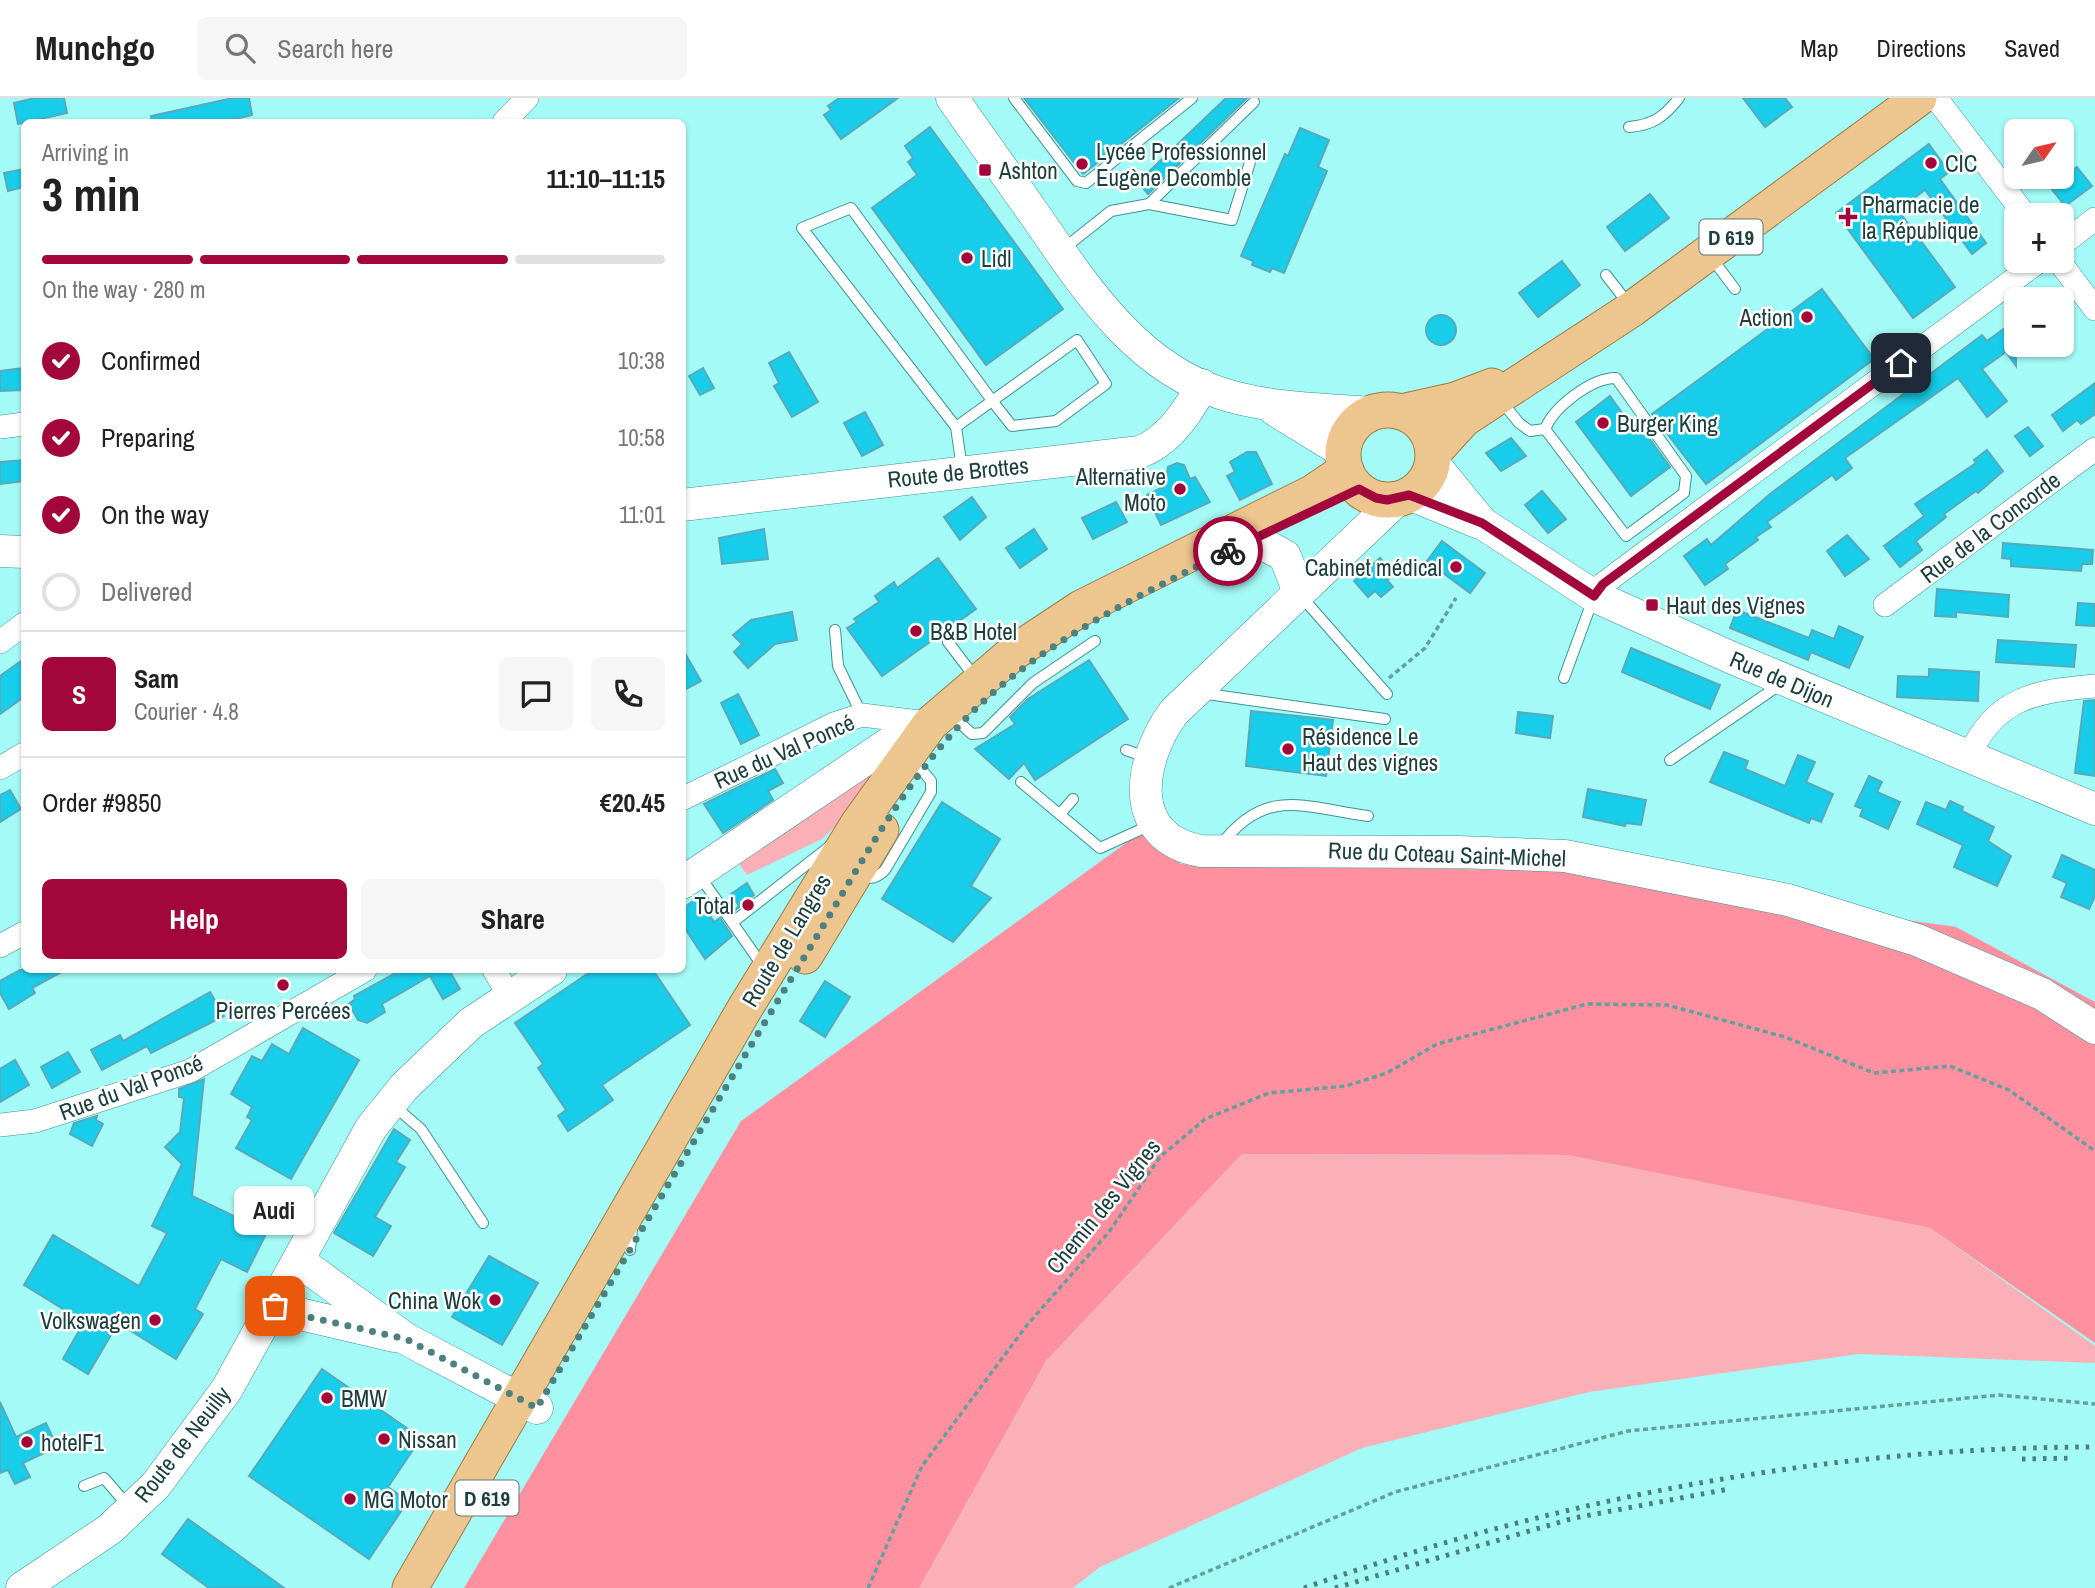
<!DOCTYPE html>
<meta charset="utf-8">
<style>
:root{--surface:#fff;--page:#f6f6f6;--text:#222;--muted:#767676;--line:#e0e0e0;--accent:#a3063b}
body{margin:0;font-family:"Archivo Narrow",sans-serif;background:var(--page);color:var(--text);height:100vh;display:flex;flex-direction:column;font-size:26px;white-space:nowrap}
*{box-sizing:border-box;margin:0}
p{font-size:23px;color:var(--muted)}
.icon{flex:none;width:38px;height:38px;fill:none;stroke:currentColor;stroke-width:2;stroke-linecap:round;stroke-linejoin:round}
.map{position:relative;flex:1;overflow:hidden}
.sheet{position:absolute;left:21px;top:21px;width:665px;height:854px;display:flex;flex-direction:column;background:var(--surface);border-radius:10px;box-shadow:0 2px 5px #0004}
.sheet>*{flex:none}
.needle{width:46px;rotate:56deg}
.tools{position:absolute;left:2004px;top:21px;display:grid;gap:14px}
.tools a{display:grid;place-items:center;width:70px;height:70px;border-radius:10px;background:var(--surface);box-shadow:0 2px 5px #0004;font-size:35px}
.pin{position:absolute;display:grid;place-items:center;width:60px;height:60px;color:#fff;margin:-30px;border-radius:14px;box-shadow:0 4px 10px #0006}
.courier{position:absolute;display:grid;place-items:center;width:70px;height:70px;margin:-35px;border:5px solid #a3063b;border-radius:50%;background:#fff;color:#222;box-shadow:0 2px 9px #0007}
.bubble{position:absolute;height:49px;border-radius:10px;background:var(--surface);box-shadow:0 2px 5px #0004;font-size:23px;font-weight:700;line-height:49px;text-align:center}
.headline em{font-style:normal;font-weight:700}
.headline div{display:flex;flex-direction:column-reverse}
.headline{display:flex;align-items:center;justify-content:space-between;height:119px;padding:0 21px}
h1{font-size:46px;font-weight:700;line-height:52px}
.bar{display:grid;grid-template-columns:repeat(4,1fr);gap:10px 7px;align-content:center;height:84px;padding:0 21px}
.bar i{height:9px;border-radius:5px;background:var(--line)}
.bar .selected{background:var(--accent)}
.bar p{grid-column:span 4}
.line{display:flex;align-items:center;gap:18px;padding:0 21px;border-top:2px solid var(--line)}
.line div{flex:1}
.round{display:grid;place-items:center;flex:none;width:74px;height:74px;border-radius:10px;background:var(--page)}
ol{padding:0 21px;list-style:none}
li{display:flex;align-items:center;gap:21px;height:77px}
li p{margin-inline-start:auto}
li .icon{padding:7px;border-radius:50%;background:var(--accent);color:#fff;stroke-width:4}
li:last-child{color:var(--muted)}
li i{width:38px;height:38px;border:4px solid var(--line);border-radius:50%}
.button{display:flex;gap:14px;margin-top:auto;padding:14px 21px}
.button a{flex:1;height:80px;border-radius:10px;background:var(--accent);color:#fff;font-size:28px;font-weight:700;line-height:80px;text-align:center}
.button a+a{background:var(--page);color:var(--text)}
header{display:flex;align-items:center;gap:42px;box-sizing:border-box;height:98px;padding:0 35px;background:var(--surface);border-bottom:2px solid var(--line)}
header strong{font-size:33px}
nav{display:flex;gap:38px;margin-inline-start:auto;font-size:24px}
.search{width:490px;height:63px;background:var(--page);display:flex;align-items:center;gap:18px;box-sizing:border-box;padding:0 24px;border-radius:10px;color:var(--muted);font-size:26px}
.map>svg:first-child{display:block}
.green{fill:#fbb0b8}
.forest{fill:#ff909f}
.building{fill:#17cde9;stroke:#58aabb;stroke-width:2}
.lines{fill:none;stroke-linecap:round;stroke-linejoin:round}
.lane-casing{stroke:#3c9491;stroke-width:12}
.street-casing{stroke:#3c9491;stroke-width:24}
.secondary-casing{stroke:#3c9491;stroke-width:33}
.primary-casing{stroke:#9b7e43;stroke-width:37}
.path{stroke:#62a09d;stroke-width:3.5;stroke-dasharray:5 3.5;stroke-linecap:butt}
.lane{stroke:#fff;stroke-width:10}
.street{stroke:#fff;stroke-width:23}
.secondary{stroke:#fff;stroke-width:32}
.primary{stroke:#ecc58f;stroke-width:35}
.rail{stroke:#4b807d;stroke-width:5;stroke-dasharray:3.5 7;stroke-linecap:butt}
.done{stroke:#4c817e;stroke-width:7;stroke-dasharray:0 12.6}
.route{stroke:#a3063b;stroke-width:9}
.poi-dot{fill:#a3063b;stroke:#fff;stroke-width:2.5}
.labels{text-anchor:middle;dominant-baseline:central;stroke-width:5;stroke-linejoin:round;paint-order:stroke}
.shield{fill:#fff;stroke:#607978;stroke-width:2}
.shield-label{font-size:21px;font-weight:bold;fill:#1c403e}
.poi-label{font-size:23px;fill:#1c403e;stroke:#fff;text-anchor:start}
.street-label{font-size:23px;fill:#1c403e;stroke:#fff}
</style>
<header>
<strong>Munchgo</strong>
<div class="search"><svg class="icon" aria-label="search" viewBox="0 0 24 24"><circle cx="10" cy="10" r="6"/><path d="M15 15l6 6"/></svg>Search here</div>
<nav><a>Map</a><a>Directions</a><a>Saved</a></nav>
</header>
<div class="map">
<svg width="2095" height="1490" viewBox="0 0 2095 1490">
<rect width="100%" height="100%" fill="#a4faf6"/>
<g class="green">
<polygon points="891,651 866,699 822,741 747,777 736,762"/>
<polygon points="1242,1056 1568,1057 1930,1130 2095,1248 2095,1265 1859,1256 1589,1294 1362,1350 1100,1469 1073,1490 919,1490 1046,1263"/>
</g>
<polygon class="forest" points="1144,732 1181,766 1563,773 1956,829 2095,904 2095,1245 1930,1130 1568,1057 1242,1056 1046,1263 919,1490 464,1490 741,1023"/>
<g class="building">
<polygon points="35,0 64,0 67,15 18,26 14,5"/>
<polygon points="233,0 249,0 252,17 222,24 152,24 151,18"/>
<polygon points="839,0 898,0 841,41 824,17 831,12 828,8"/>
<polygon points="1024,0 1179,0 1083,76"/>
<polygon points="1226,0 1247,0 1148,96 1138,84"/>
<polygon points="1743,0 1785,0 1792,9 1765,29"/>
<polygon points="930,29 1063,211 986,267 872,110 917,77 908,64 913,60 905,48"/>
<polygon points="1300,30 1329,42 1318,69 1327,73 1284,175 1272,170 1270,174 1252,167 1253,163 1241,158 1285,56 1288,58"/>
<polygon points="1929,46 1949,74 1940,81 1986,145 1972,156 1925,92 1898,112 1955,189 1913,220 1836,115"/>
<polygon points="2077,69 2092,88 2065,108 2050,89"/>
<polygon points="24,71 24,89 8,93 4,75"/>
<polygon points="1650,96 1669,120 1625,153 1607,129"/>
<polygon points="1562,163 1580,187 1538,219 1519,195"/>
<polygon points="1822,191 1874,261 1706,386 1652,316"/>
<circle cx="1441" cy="232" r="15"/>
<polygon points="2016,222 2016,268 2006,254 1982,271 2007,303 1987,319 1958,280 1845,360 1852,370 1836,382 1832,377 1767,424 1771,429 1756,439 1758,442 1725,466 1728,471 1705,487 1684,458 1707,441 1711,447 1770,396 1982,237 1987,243"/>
<polygon points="789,254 818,304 792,319 774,288 779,285 769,265"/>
<polygon points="24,270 24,292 0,293 0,273"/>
<polygon points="703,270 714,290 700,297 689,278"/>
<polygon points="2095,285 2095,316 2081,326 2077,322 2063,333 2052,317"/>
<polygon points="1610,298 1633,330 1639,326 1670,369 1631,398 1576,324"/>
<polygon points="865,314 883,347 862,358 844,325"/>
<polygon points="2028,329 2043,348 2030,358 2015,338"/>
<polygon points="1511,340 1526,358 1501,373 1486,355"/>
<polygon points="1987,352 2003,373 1978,395 1976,393 1944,416 1946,419 1916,443 1922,452 1900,469 1884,448 1924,418 1915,406 1976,365 1974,362"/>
<polygon points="1247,354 1256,354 1272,386 1240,402 1227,378 1235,374 1230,364"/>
<polygon points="24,362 24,383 0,386 0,364"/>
<polygon points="1177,365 1184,367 1190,381 1195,379 1210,404 1161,427 1147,397 1165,388 1168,369"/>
<polygon points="1542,393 1566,421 1548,435 1525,407"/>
<polygon points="972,399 986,419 960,442 944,419"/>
<polygon points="1116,404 1127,424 1093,441 1082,420"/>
<polygon points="764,431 768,461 722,466 719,440"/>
<polygon points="1034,431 1047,451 1020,470 1006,450"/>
<polygon points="1847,437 1869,461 1845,478 1827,453"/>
<polygon points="1442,443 1485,475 1470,495 1427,463"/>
<polygon points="2003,445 2093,452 2092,466 2082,466 2081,473 2011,468 2011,461 2002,460"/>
<polygon points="938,460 976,511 882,578 847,530 857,524 854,521 879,504 875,498 894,484 897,490"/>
<polygon points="1380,460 1394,477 1387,482 1393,489 1381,499 1375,493 1368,499 1354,483"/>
<polygon points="1937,491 2009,497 2008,519 1956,514 1956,519 1935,518"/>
<polygon points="2078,505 2095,506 2095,528 2076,527"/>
<polygon points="1737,512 1809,540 1812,532 1834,541 1839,528 1863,539 1849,570 1811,554 1808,562 1730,530"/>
<polygon points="792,514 797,542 775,546 748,570 734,554 742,546 733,537 751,522"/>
<polygon points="1998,542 2076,547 2074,569 1996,564"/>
<polygon points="682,550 701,583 682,593"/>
<polygon points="1631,550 1720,587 1710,611 1622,574"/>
<polygon points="24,561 24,599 0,616 0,578"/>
<polygon points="1089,562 1128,621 1035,682 1024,665 1009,681 975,651 1015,626 1010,619 1028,601"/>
<polygon points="1929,571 1979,574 1978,603 1897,599 1898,578 1929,579"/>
<polygon points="738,596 759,637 741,646 721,605"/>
<polygon points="2095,602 2095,678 2075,675 2084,603"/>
<polygon points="1251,613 1333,622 1326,678 1246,668"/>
<polygon points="1518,614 1553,618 1550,640 1516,635"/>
<polygon points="1724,654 1748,663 1745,671 1785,688 1798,657 1815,664 1806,684 1833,696 1821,724 1811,720 1809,725 1710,684"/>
<polygon points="775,671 783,685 768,693 773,702 723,735 704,706"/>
<polygon points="1869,678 1882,684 1877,694 1900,704 1888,731 1860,718 1863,711 1855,708"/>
<polygon points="1588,691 1646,702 1641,727 1626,725 1625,728 1583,719"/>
<polygon points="10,692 21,711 0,724 0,697"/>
<polygon points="1950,703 1963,709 1962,713 1994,729 1988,743 2011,758 1997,788 1954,769 1963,747 1917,726 1926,704 1946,712"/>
<polygon points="942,704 1000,741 971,788 991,800 953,844 882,801"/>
<polygon points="2062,757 2095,772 2095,798 2089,811 2061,799 2067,785 2053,779"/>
<polygon points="747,785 754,797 734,813 739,808 731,796"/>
<polygon points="699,799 714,824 720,820 732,838 705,861 682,826 682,811"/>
<polygon points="20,872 65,872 32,890 35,895 9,911 0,895 0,883"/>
<polygon points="401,872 449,872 460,891 443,901 430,878 382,906 385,914 367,925 358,922 349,906 355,901 354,898"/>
<polygon points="593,872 653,872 690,927 602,987 613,1002 568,1033 558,1018 566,1012 538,970 543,966 515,925"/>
<polygon points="825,883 850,899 825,939 800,923"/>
<polygon points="210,894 224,918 151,955 147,948 102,972 91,952 120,937 123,943"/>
<polygon points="303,930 359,962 291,1081 236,1050 252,1022 247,1019 252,1009 231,996 252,958 262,963 272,946 289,956"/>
<polygon points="68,954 80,974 52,990 41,969"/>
<polygon points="15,962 29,987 0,1004 0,971"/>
<polygon points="204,981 192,1098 267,1134 247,1174 221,1161 195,1211 203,1216 176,1261 118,1225 88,1276 63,1261 84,1224 24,1187 53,1137 139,1188 167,1135 152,1128 182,1066 165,1049 180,1034 184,1000 179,999 179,991"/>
<polygon points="97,1018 96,1022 103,1026 92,1048 70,1036 74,1025"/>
<polygon points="394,1031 410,1042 396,1064 405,1069 375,1119 391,1128 373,1158 334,1135"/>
<polygon points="489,1158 538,1185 502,1247 452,1219"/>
<polygon points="322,1271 421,1340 388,1389 408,1403 369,1461 249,1378"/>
<polygon points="0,1304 16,1339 46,1325 57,1349 23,1365 30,1379 15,1386 8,1372 0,1375"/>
<polygon points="188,1421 233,1453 284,1490 209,1490 162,1456"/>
</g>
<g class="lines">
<g class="lane-casing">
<g id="lane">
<polyline points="1014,0 1077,83 1086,85 1192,0"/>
<path d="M1629,29C1653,27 1664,19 1679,0"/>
<polyline points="1149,106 1254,4"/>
<polyline points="1062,152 1111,113 1149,106 1232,122 1251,61"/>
<polyline points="1710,158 1735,191"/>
<polyline points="1606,177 1630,208"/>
<path d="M1502,304L1519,325L1530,333L1545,331L1626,438L1684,395L1686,378L1616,280C1591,280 1554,309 1545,331"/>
<polyline points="956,329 1077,242 1106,286 1056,323 1012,328 993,304 851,110 802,130 956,329 962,370"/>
<polyline points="1300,497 1387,596"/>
<polyline points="835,532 838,568 862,617"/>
<polyline points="948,544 977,582"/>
<polyline points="1564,580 1593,501"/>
<polyline points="1200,595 1385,621"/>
<polyline points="950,616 972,636 983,635 1033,585 1095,543"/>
<polyline points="1126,652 1149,660"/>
<polyline points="1670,662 1781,586"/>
<polyline points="1021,684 1100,750 1153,726"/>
<polyline points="1060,716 1073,701"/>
<path d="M1220,748C1265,688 1303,709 1368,718"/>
<polyline points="699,777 764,870"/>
<path d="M861,777C871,782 877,780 885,772L931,694V683L922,672"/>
<polyline points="733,824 829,749"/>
<polyline points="393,1007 421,1031 483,1125"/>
<polyline points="630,1152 632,1130"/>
<polyline points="84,1388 104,1380 129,1409"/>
</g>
</g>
<g class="street-casing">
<g id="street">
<polyline points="1936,0 2025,117"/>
<polyline points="504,24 527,0"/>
<polyline points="2062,146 2095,121"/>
<polyline points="2059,163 2095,211"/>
<polyline points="0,329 24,326"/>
<polyline points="1594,498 1603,486 2039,163"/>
<polyline points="1885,507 2095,351"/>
<polyline points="0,544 24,526"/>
<path d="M1969,659C1994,600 2035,593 2095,588"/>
<polyline points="0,670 24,656"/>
<polyline points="682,701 834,626 862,617 927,625"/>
<polyline points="0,848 24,835"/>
<polyline points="494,872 510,899"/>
<polyline points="0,1027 35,1023 190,973 365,872"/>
</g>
</g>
<g class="secondary-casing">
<g id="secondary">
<path d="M952,0C980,39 1007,78 1035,117C1084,188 1136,270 1223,296C1271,311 1321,311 1370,315"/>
<polyline points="1275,312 1343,354"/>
<polyline points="1432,364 1482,425 1594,498 1730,559 2095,711"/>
<polyline points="1409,396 1477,424"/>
<path d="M1399,400L1174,614C1139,661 1125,740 1201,753L1458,754L1565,758L1788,802L1917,842L2042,896L2095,930"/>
<path d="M682,407L1140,354C1168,343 1189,313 1202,287"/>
<polyline points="1254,441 1285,458 1299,495"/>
<polyline points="0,453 24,454"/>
<polyline points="682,785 900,638 930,626"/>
<polyline points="300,1164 406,1241 537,1310"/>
<polyline points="275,1208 287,1213 394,1238"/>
<polyline points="22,1490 110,1431 156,1387 227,1291 371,1030 404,989 471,925 551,872"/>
</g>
</g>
<g class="primary-casing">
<g id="primary">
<circle cx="1388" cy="357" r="45"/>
<polyline points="1401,314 1455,302 1492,288"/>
<polyline points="1433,355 1464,321 1632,211 1919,0"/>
<polyline points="805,858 881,732"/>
<polyline points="410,1490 745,910 858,726 930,626 1013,555 1081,510 1312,395 1346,372"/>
</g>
</g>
<g class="path">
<polyline points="1389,580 1425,550 1456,500"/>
<polyline points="868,1490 922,1368 1027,1227 1109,1134 1160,1059 1205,1021 1269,995 1346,988 1387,975 1437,946 1587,906 1667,907 1785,939 1874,975 1950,968 2009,992 2095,1053"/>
<polyline points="1169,1490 1395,1394 1628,1333 1999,1297 2095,1306"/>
</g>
<use href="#lane" class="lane"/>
<use href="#street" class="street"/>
<use href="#secondary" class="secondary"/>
<use href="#primary" class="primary"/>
<g class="rail">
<polyline points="2022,1361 2074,1360"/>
<path d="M1304,1490C1557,1401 1826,1349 2095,1349"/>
<polyline points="1335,1490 1574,1420 1729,1391"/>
</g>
</g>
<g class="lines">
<path class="done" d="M275,1208L309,1219L406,1241L537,1310C627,1157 716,1004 808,853C862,765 910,670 987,600C1058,536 1144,495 1228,453"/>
<polyline class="route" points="1228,453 1359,391 1376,400 1387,402 1409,397 1482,425 1594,498 1603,486 1901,265"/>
</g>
<g class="poi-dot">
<circle cx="1931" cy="65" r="7"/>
<circle cx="1082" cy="66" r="7"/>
<rect x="978" y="65" width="14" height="14" rx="3.5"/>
<path d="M1844.5 108.5h7v7h7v7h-7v7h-7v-7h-7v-7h7z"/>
<circle cx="967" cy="160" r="7"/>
<circle cx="1807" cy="219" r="7"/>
<circle cx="1603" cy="325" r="7"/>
<circle cx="1180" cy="391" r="7"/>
<circle cx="1456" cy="469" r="7"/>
<rect x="1645" y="500" width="14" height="14" rx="3.5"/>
<circle cx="916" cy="533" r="7"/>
<circle cx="1288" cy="651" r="7"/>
<circle cx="748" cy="807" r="7"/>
<circle cx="283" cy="887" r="7"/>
<circle cx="495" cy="1202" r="7"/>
<circle cx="155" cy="1222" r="7"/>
<circle cx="327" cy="1300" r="7"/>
<circle cx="384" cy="1341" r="7"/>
<circle cx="27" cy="1344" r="7"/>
<circle cx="350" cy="1401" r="7"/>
</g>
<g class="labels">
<g class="shield">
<rect x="1699.5" y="121.5" width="63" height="35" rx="5"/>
<rect x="455.5" y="1382.5" width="63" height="35" rx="5"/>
</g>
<g class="shield-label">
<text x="1731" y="139">D 619</text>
<text x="487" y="1400">D 619</text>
</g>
<g class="poi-label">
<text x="1096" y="53">Lycée Professionnel<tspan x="1096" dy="26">Eugène Decomble</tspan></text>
<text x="1945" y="65">CIC</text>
<text x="999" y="72">Ashton</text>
<text x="1862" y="106">Pharmacie de<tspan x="1862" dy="26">la République</tspan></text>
<text x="981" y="160">Lidl</text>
<text x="1793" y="219" text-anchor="end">Action</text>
<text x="1617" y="325">Burger King</text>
<text x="1166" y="378" text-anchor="end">Alternative<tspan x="1166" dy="26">Moto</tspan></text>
<text x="1442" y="469" text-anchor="end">Cabinet médical</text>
<text x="1666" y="507">Haut des Vignes</text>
<text x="930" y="533">B&amp;B Hotel</text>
<text x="1302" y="638">Résidence Le<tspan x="1302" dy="26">Haut des vignes</tspan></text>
<text x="734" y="807" text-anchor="end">Total</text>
<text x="283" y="912" text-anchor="middle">Pierres Percées</text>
<text x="481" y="1202" text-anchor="end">China Wok</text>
<text x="141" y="1222" text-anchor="end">Volkswagen</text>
<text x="341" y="1300">BMW</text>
<text x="398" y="1341">Nissan</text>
<text x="41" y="1344">hotelF1</text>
<text x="364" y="1401">MG Motor</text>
</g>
<g class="street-label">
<text transform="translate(958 374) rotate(-6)">Route de Brottes</text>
<text transform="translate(1990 429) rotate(-37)">Rue de la Concorde</text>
<text transform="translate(1782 581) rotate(23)">Rue de Dijon</text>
<text transform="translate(784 653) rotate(-24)">Rue du Val Poncé</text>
<text transform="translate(1447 756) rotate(2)">Rue du Coteau Saint-Michel</text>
<text transform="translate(786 842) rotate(-59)">Route de Langres</text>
<text transform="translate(131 989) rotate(-20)">Rue du Val Poncé</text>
<text transform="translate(1103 1108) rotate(-51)">Chemin des Vignes</text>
<text transform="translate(182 1346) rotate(-52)">Route de Neuilly</text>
</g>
</g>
</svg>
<div class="tools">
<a><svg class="needle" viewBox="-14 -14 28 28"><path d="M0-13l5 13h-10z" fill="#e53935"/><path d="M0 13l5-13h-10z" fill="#767676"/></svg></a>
<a>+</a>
<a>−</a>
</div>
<div class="pin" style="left:275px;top:1208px;background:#ea580c"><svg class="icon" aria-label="bag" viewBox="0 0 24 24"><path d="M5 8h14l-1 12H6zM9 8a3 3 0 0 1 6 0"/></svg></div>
<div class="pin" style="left:1901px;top:265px;background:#1f2937"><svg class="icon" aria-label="home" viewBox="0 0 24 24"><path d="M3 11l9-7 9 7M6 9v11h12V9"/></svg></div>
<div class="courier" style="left:1228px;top:453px"><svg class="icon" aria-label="bike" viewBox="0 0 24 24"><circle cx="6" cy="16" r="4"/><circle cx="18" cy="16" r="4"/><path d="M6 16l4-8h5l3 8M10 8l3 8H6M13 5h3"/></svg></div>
<div class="bubble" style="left:234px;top:1088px;width:80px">Audi</div>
<section class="sheet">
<div class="headline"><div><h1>3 min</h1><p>Arriving in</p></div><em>11:10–11:15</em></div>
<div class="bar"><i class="selected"></i><i class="selected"></i><i class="selected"></i><i></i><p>On the way · 280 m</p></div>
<ol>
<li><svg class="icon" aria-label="check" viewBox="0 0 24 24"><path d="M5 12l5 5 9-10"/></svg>Confirmed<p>10:38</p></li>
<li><svg class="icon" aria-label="check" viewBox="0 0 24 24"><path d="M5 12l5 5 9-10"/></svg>Preparing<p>10:58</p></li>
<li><svg class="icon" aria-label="check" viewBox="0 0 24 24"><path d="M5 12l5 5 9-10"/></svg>On the way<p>11:01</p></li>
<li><i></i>Delivered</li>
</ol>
<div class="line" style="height:126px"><b class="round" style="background:var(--accent);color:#fff">S</b><div><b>Sam</b><p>Courier · 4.8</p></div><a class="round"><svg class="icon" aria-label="chat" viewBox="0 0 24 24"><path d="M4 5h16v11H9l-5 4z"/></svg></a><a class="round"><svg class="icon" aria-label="phone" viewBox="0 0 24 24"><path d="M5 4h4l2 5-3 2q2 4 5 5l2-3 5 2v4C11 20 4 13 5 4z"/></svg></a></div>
<div class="line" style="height:91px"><div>Order #9850</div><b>€20.45</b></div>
<div class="button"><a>Help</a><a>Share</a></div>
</section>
</div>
